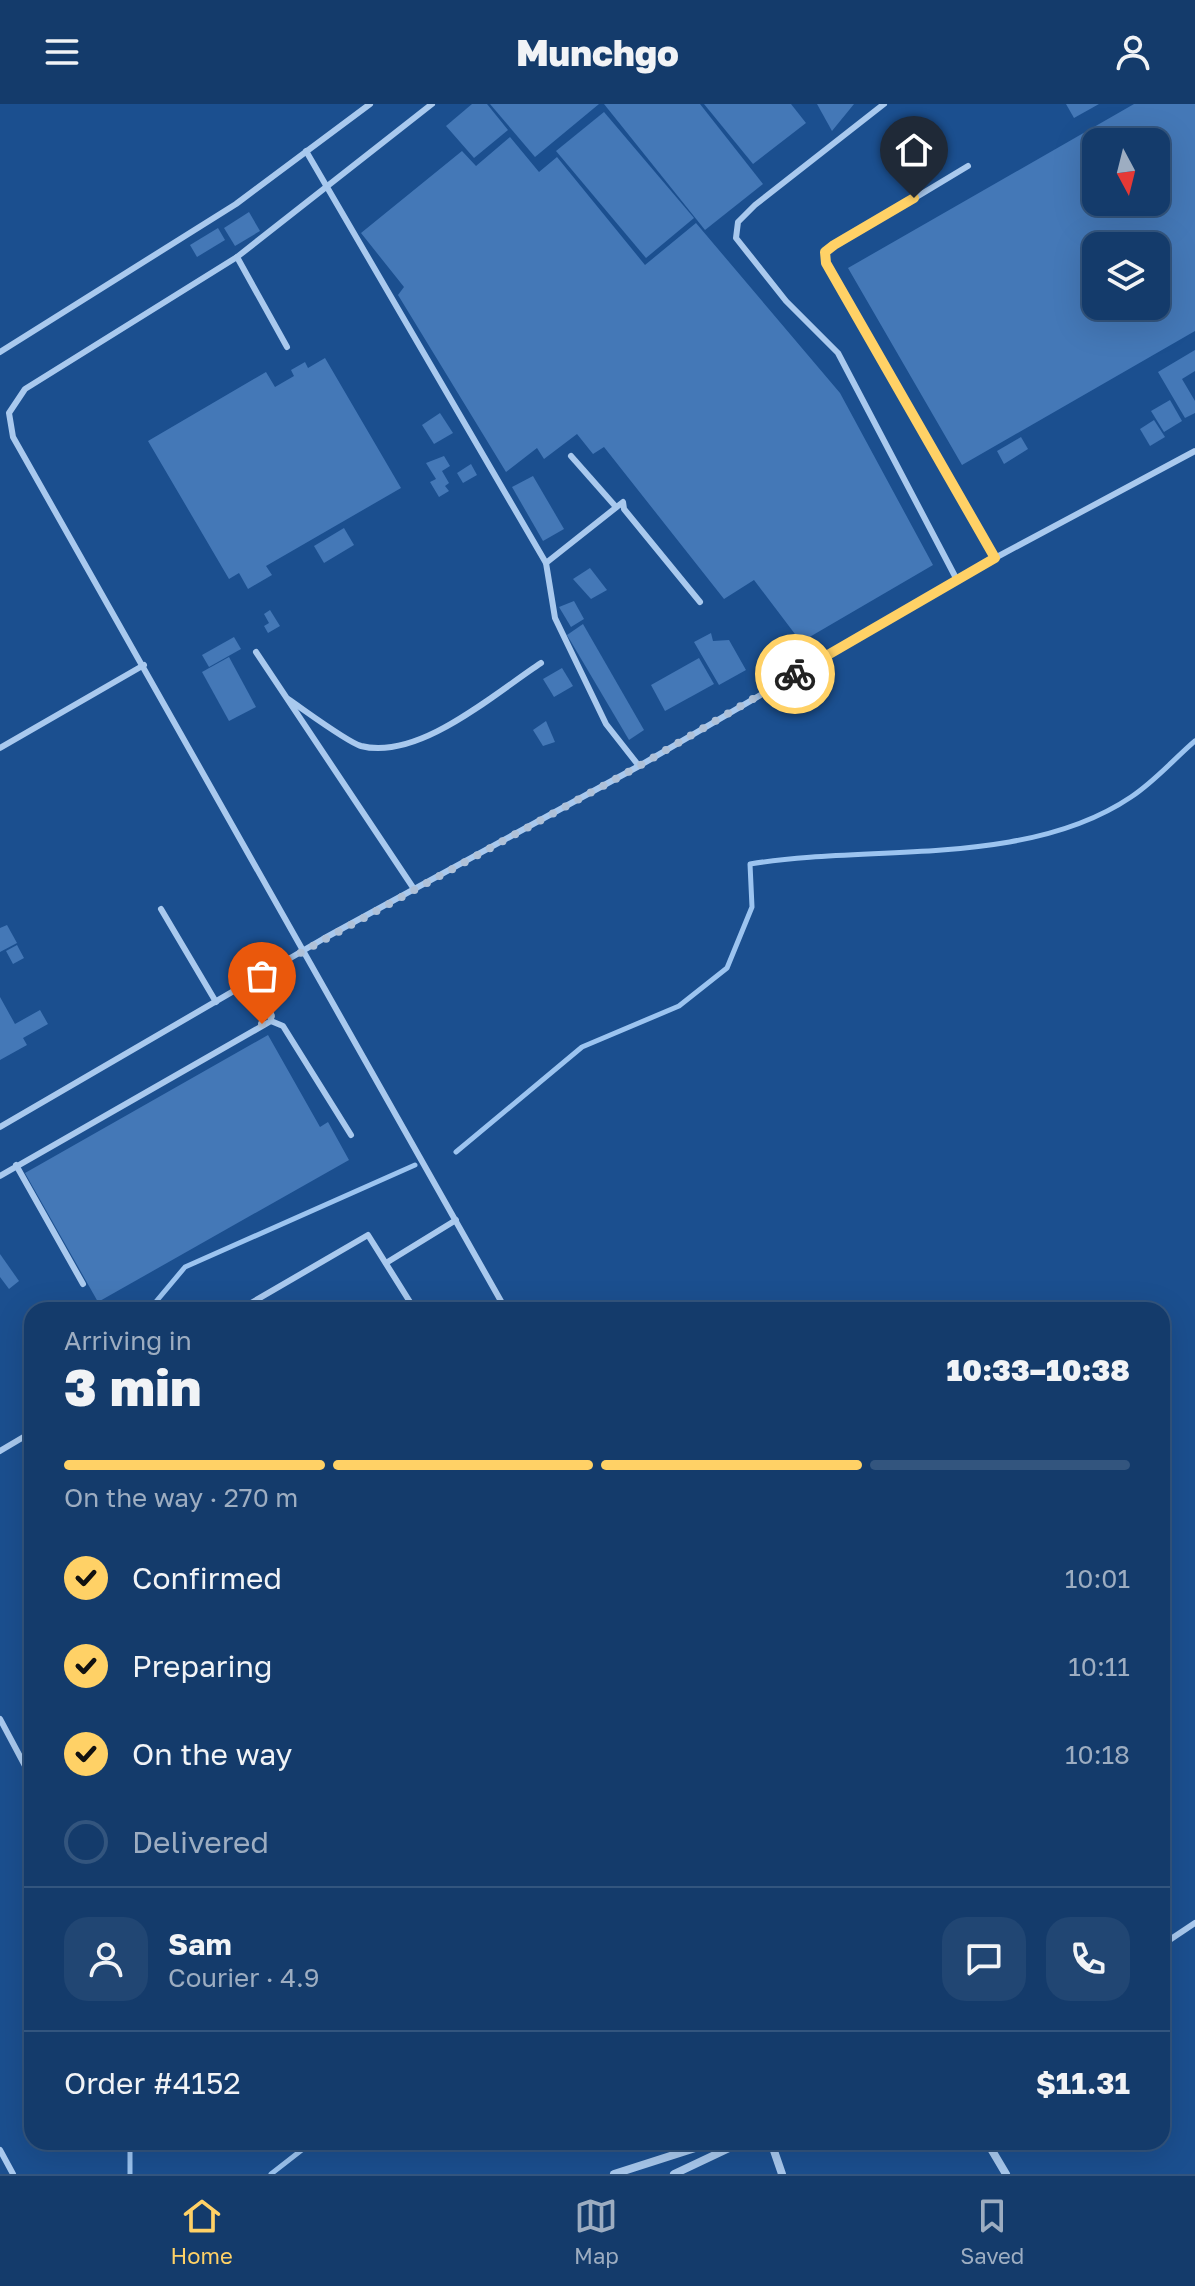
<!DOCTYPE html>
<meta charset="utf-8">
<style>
:root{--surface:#143b6b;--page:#214673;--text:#f1f3f6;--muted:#9dadc1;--line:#33557e;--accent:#ffd166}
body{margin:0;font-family:"Golos Text",sans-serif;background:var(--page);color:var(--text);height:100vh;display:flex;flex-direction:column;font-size:30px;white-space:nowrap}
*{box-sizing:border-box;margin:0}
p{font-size:26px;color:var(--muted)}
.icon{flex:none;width:44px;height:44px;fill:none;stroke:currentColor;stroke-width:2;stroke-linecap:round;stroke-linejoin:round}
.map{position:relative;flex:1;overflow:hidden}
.sheet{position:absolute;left:24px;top:1198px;width:1146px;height:848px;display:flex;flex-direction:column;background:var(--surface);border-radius:24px;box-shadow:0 8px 32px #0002,0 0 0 2px var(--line)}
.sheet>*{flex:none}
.needle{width:52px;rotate:173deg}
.tools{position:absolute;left:1082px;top:24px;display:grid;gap:16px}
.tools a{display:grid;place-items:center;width:88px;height:88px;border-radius:16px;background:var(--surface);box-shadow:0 8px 32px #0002,0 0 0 2px var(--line);font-size:40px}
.pin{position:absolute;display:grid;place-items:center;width:68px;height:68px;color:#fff;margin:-82px -34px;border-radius:50% 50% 50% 0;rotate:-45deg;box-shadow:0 0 8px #0007}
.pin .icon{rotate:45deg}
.courier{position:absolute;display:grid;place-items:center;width:80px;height:80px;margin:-40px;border:6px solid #ffd166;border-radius:50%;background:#fff;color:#222;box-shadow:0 2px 10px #0007}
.summary em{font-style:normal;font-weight:800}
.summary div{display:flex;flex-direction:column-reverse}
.summary{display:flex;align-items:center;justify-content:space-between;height:136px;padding:0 40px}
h1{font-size:52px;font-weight:800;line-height:60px}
.bar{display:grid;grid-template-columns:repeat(4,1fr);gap:12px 8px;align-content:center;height:96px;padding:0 40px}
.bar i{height:10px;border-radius:6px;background:var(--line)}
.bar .selected{background:var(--accent)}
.bar p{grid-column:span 4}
.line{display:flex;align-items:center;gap:20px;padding:0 40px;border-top:2px solid var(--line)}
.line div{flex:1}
.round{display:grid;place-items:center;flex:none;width:84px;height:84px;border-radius:24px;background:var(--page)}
ol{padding:0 40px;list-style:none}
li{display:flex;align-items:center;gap:24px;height:88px}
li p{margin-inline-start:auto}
li .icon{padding:8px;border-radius:50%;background:var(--accent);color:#111;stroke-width:4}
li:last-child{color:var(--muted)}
li i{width:44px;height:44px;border:4px solid var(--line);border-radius:50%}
header{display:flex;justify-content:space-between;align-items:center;height:104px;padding:0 40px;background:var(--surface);font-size:36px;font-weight:800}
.tabs{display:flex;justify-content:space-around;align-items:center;height:112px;border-top:2px solid var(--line);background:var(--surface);font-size:22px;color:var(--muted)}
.tabs a{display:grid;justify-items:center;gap:4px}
.tabs .selected{color:var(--accent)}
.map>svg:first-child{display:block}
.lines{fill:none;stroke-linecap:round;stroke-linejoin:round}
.stream{stroke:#9cc4f0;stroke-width:5}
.building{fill:#4478b7;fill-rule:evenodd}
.lane{stroke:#a9c9ee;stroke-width:6}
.street{stroke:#a9c9ee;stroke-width:8}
.done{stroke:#afc1d8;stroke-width:8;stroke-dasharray:0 14.4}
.route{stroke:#ffd166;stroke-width:10}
</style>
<header><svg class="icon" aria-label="menu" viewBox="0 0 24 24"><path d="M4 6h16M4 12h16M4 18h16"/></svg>Munchgo<svg class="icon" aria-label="person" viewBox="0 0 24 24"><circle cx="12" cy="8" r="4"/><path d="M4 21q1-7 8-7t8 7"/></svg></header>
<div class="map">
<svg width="1195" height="2070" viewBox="0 0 1195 2070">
<rect width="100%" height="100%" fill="#1b4f8f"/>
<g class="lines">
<g class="stream">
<path d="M456,1048L582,943L679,902L727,864L752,803L750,760C870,740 1026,764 1131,693C1154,678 1174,655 1195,637"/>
<polyline points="149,1206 185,1163 415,1061"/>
<polyline points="130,2038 130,2070"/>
<polyline points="271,2070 312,2038"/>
</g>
</g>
<g class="building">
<polygon points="472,0 487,0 508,26 474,54 446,22"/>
<polygon points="490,0 599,0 535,53"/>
<polygon points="604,0 700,0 763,80 705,126"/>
<polygon points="704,0 791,0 806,19 753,60"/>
<polygon points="817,0 854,0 832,27"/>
<polygon points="1066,0 1099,0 1074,14"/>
<path d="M1134,0H1195V227L962,361L848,164ZM1096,38H1156V98H1096ZM1096,142H1156V202H1096Z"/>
<polygon points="604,8 694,114 646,154 556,47"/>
<polygon points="510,33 539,68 557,53 645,161 696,119 840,289 933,461 801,538 754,476 724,495 604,343 593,350 577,330 544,355 537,344 506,368 398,191 404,183 361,129 462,47 476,62"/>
<polygon points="249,108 260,127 235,142 224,124"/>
<polygon points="218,124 225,136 197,153 190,141"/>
<polygon points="1195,246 1195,267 1182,275 1195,297 1195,309 1185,314 1158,268"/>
<polygon points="325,254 401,384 266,462 272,471 248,485 239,469 229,475 148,337 266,268 275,283 294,272 291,266 305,258 308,264"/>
<polygon points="1170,296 1182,317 1164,328 1151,307"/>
<polygon points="440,309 453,329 434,340 422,321"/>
<polygon points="1154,316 1165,333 1150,342 1140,325"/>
<polygon points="1021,333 1028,345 1004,360 997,347"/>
<polygon points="444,352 450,362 442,367 449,379 445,382 449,387 439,393 430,378 436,375 426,359"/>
<polygon points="471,360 477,371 463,379 457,369"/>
<polygon points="533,372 564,425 543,437 512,383"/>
<polygon points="344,424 354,441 324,459 314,442"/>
<polygon points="590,464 607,486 591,495 573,475"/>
<polygon points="574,497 584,515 571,523 559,503"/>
<polygon points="270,506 280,522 268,529 264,522 269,519 264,510"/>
<polygon points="583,520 644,626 629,636 567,531"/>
<polygon points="711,529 713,537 729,536 746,566 719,581 694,538"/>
<polygon points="234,533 241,545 209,563 202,551"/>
<polygon points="229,553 256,603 229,617 202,568"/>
<polygon points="699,554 714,580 665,607 651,581"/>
<polygon points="562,564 573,582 554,593 543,575"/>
<polygon points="546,617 555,638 543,642 533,626"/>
<polygon points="7,821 17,839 0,848 0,824"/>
<polygon points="17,841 24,854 13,860 6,847"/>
<polygon points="0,893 15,920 40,906 48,920 23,934 27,941 0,956"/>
<polygon points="268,931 320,1023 328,1018 349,1056 98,1198 25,1069"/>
<polygon points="0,1150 19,1177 9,1185 0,1173"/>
</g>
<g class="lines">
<g class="lane">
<polyline points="432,0 237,153 25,285 9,309 13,333 506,1206"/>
<polyline points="884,0 755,101 738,118 736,134 786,197 838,249 957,476"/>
<polyline points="306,47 546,459 555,514 606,620 639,662"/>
<polyline points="968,62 825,148 826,159 995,454"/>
<polyline points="237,153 287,243"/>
<polyline points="0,248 236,100 370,0"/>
<polyline points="571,352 616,403"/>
<polyline points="546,459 623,398 624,405 700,498"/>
<polyline points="256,548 414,785"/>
<path d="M288,595C303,605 347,638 361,642C419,657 495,589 541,559"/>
<polyline points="0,644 144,561"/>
<polyline points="161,805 216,898"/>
<polyline points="264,869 270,883 271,917"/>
<polyline points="0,1023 323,835 639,662 995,454 1195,347"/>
<polyline points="16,1061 83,1180"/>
<polyline points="0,1072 271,917 283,922 351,1031"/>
<polyline points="386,1159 456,1116"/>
<polyline points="239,1206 368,1131 415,1206"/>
<polyline points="0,1347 32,1328"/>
<polyline points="0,1615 32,1675"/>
<polyline points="1162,1841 1195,1819"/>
<polyline points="0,2046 13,2070"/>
</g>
<g class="street">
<polyline points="771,2038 782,2070"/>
<polyline points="987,2038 1006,2070"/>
<polyline points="614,2070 714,2038"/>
<polyline points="674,2070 742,2038"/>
</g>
</g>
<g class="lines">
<polyline class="done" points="262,920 271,917 270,883 264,869 639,662 795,570"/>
<polyline class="route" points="795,570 995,454 826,159 825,148 834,141 914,94"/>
</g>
</svg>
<div class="tools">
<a><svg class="needle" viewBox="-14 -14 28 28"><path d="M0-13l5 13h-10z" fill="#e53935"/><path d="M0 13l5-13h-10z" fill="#9dadc1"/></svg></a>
<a><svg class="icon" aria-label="layers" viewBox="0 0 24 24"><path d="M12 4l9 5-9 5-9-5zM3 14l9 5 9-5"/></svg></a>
</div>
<div class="pin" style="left:262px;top:920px;background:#ea580c"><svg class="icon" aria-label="bag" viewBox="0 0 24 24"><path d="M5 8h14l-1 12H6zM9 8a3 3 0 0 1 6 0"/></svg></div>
<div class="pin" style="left:914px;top:94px;background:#1f2937"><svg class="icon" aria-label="home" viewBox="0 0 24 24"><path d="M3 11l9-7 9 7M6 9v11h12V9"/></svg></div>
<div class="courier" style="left:795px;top:570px"><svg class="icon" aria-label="bike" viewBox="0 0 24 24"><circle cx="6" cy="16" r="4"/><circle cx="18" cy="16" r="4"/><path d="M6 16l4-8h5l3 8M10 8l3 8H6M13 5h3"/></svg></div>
<section class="sheet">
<div class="summary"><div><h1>3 min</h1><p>Arriving in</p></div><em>10:33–10:38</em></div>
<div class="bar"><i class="selected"></i><i class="selected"></i><i class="selected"></i><i></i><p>On the way · 270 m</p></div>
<ol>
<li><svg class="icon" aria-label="check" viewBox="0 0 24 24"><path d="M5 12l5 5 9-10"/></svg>Confirmed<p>10:01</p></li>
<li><svg class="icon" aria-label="check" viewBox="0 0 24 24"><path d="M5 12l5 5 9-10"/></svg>Preparing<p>10:11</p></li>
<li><svg class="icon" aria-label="check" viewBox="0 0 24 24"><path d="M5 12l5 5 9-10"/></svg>On the way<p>10:18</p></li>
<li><i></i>Delivered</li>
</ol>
<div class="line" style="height:144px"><a class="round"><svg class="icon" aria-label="person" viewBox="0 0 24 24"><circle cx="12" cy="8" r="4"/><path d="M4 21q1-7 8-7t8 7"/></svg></a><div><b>Sam</b><p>Courier · 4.9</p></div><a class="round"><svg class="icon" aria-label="chat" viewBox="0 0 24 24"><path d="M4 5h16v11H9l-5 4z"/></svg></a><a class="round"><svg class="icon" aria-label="phone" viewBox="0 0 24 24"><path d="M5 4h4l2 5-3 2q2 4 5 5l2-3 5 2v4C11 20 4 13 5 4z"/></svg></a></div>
<div class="line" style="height:104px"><div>Order #4152</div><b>$11.31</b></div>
</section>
</div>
<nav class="tabs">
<a class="selected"><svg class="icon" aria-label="home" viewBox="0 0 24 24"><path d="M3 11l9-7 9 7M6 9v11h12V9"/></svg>Home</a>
<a><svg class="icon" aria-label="map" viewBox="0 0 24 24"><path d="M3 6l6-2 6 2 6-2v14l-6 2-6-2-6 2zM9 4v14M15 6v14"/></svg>Map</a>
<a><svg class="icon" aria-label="saved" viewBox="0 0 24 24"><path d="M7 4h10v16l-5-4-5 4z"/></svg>Saved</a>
</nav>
